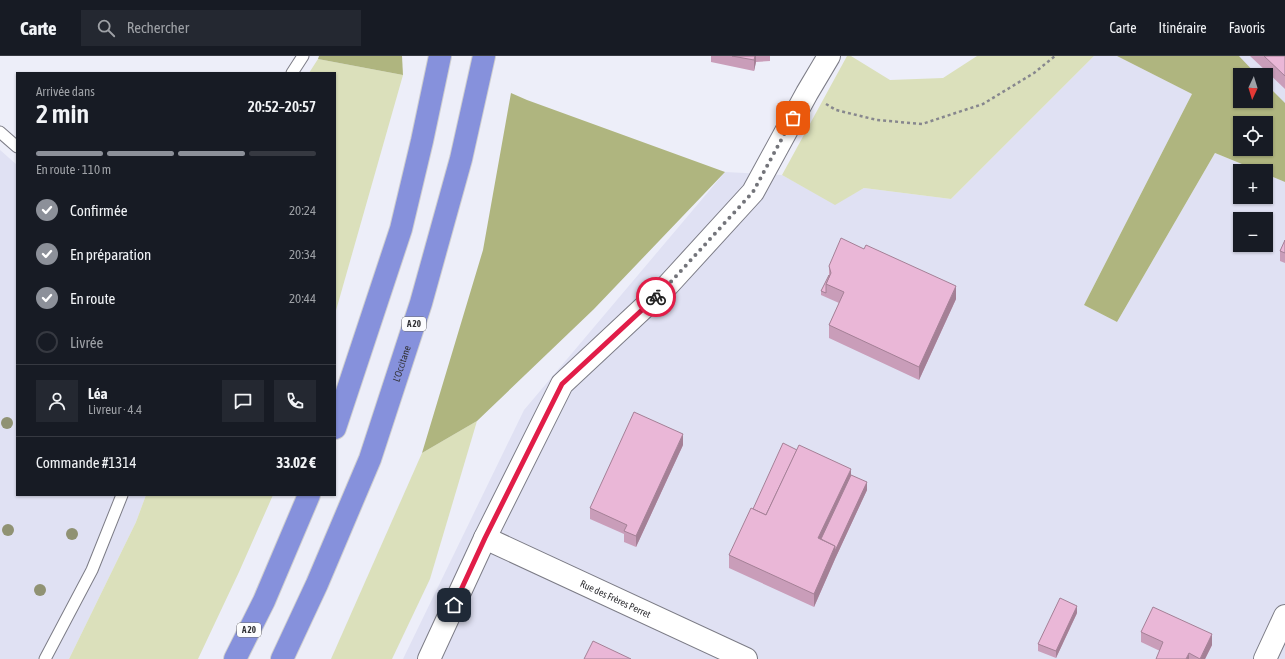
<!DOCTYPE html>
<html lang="fr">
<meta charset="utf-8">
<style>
:root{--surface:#171b24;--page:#242831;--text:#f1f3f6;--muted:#9ea1a6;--line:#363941;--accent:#8c9099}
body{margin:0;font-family:"Asap Condensed",sans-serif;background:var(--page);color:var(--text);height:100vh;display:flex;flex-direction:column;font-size:15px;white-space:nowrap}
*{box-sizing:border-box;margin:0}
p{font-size:13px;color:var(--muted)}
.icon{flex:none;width:22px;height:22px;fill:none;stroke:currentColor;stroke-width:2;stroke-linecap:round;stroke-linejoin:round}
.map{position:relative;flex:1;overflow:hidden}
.details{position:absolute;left:16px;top:16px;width:320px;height:424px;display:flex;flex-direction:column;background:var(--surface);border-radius:0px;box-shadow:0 1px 3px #0004}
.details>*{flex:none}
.needle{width:26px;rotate:184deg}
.tools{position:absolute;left:1233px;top:12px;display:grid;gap:8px}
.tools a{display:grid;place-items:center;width:40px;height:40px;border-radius:0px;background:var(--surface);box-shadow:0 1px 3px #0004;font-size:20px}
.pin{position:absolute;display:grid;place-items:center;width:34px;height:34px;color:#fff;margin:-17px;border-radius:8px;box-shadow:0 2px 6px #0006}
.courier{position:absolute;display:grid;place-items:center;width:40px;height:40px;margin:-20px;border:3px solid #e11d48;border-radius:50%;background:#fff;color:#222;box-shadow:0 1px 5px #0007}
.summary em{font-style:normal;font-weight:600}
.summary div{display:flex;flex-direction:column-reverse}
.summary{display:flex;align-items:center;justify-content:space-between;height:68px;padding:0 20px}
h1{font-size:26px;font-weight:600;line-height:30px}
.bar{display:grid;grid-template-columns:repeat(4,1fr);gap:6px 4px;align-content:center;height:48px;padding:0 20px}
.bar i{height:5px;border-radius:3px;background:var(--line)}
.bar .active{background:var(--accent)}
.bar p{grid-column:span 4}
.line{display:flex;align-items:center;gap:10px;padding:0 20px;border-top:1px solid var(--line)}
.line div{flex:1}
.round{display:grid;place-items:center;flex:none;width:42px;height:42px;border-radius:0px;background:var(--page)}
ol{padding:0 20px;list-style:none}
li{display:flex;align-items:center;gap:12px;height:44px}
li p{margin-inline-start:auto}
li .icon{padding:4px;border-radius:50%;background:var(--accent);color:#fff;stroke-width:4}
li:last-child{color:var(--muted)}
li i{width:22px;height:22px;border:2px solid var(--line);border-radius:50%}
header{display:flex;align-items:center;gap:24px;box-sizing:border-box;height:56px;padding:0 20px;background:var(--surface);border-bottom:1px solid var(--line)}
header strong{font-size:19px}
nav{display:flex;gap:22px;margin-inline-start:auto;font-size:14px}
.search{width:280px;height:36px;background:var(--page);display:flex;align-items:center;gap:10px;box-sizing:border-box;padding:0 14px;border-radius:0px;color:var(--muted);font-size:15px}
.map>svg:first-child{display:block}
.built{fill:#e0e1f3;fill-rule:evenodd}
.green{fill:#dbe0bb}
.forest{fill:#afb57f;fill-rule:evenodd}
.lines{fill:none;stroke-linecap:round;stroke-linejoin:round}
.lane-casing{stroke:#7c7c86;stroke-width:13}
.street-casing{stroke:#7c7c86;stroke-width:24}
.highway-casing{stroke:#cececf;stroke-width:24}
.path{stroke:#87878e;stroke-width:2.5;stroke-dasharray:3 3;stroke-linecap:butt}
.lane{stroke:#fff;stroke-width:11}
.street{stroke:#fff;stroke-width:22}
.highway{stroke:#8691dc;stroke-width:22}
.tree{fill:#909273}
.wall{fill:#c99db9}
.shaded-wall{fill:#a48096}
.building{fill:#eab7d7;stroke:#a48096}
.done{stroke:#73747a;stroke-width:4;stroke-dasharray:0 7.2}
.route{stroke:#e11d48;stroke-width:5}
.labels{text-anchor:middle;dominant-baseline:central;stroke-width:3;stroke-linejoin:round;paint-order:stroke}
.shield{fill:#fcfcfe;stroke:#6f6f72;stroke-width:1}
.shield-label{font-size:9px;font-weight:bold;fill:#323236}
.street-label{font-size:10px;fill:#323236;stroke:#fcfcfe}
</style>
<header>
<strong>Carte</strong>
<div class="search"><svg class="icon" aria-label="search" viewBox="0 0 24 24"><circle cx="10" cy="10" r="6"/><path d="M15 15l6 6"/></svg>Rechercher</div>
<nav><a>Carte</a><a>Itinéraire</a><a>Favoris</a></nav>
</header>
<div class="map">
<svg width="1285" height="603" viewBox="0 0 1285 603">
<rect width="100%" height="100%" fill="#edeef9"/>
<g class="built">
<path d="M1094,0H1117L1192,38L1084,249L1117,266L1215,97L1259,115H1240V141H1266V118L1285,126V603H403L524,354L725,116L782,119L835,148L864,132L951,143ZM1240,163H1266V189H1240Z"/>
<polygon points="1238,0 1285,0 1285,48 1266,28 1266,19 1257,19"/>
<polygon points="0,94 17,109 17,439 146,439 136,466 69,603 0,603"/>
</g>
<g class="green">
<polygon points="847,0 851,0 890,24 943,22 977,0 1094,0 951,143 864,132 835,149 782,119"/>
<polygon points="318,3 403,19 335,258 335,17 309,17"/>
<polygon points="477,365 430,523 392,603 331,603 422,397"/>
<polygon points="146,439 273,439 239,516 198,603 69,603 136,466"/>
</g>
<g class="forest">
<polygon points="319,0 402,0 403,19 318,3"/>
<path d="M1117,0H1239L1257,19H1240V45H1266V28L1285,47V126L1266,118V115H1259L1215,97L1117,266L1084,249L1192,38ZM1240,67H1266V93H1240Z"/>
<polygon points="511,37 527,44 725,116 594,253 477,365 422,397 483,194"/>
</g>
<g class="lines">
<g class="lane-casing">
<g id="lane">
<polyline points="292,17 303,0"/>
<polyline points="0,76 17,91"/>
<polyline points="45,603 92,514 122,439"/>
</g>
</g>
<g class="street-casing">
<g id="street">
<path id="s1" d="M485,482L746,603"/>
<polyline points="429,603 485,482 562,328 668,229 753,136 807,37 829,0"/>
<polyline points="1265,603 1285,560"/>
</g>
</g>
<g class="highway-casing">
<g id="highway">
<polyline points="335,372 401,173 422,85 440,0"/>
<polyline points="235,603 264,545 309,439"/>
<path id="s2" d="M282,603L317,528L370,403L421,247L461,103L484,0"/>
</g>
</g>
<polyline class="path" points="826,48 836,54 877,64 922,68 983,48 1034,17 1055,0"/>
<use href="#lane" class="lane"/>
<use href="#street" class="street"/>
<use href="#highway" class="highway"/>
</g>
<g class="tree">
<circle cx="7" cy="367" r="6"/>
<circle cx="8" cy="474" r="6"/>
<circle cx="72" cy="478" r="6"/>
<circle cx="40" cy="534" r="6"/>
</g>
<g class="wall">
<polygon points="711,0 770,0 770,5 756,6 754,15 711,6"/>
<polygon points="1250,0 1285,0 1285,33"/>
<polygon points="1285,184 1285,207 1280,205 1280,195"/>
<polygon points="829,210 956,243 919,324 829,282 829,269 839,247 821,239 821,235 829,219"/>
<polygon points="683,389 636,491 624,486 624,478 590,463 590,452"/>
<polygon points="851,419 867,434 835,503 814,551 729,512 729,499 753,453"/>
<polygon points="1077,557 1056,602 1038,595 1038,588"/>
<polygon points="1141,576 1212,589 1205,603 1156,603 1160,595 1141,586"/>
</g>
<g class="shaded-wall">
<polygon points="755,0 756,0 756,6 754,15 754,4"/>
<polygon points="956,230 956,243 919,324 919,311"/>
<polygon points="683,378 683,389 636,491 636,480"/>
<polygon points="851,413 851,426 821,489 818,482"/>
<polygon points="867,426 867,434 835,503 814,551 814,538 835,490"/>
<polygon points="1077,550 1077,557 1056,602 1056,595"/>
<polygon points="1212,578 1212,589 1205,603 1200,603"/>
<polygon points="1189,597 1189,603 1186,603"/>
</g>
<g class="building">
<polygon points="732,0 755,0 754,4"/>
<polygon points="1264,0 1285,0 1285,20"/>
<polygon points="841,182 864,193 866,189 956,230 919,311 829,269 844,236 826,228 831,217 829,210"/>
<polygon points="1285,184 1285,197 1280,195"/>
<polygon points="829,219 829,221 826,228 826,237 821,235"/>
<polygon points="634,356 683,378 636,480 624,475 627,469 590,452"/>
<polygon points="783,387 797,394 766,459 753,453"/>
<polygon points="799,389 851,413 818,482 835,490 814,538 729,499 751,452 766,459"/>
<polygon points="851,419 867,426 835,495 835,490 821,483"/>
<polygon points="1060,542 1077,550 1056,595 1038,588"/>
<polygon points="1153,551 1212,578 1200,603 1189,597 1186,603 1156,603 1163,586 1141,576"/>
<polygon points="593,585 631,603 584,603"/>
</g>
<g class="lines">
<polyline class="done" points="656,241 668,229 753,136 793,62"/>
<polyline class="route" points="454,549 485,482 562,328 656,241"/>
</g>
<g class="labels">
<g class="shield">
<rect x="402" y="261" width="24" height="14" rx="3"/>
<rect x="237" y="567" width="24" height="14" rx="3"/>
</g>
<g class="shield-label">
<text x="414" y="268">A 20</text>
<text x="249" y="574">A 20</text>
</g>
<g class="street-label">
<text stroke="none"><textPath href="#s2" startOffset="319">L'Occitane</textPath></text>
<text stroke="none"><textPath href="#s1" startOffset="144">Rue des Frères Perret</textPath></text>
</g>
</g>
</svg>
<div class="tools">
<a><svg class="needle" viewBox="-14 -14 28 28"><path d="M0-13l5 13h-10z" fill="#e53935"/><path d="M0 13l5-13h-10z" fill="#9ea1a6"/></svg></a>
<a><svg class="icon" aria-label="locate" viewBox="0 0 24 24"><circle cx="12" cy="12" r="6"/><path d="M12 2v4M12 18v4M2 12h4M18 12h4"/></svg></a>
<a>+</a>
<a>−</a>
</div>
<div class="pin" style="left:793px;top:62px;background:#ea580c"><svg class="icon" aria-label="bag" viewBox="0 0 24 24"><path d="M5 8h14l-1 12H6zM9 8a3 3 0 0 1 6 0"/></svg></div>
<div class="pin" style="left:454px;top:549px;background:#1f2937"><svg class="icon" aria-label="home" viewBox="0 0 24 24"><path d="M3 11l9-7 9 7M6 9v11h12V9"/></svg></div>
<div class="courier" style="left:656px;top:241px"><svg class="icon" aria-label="bike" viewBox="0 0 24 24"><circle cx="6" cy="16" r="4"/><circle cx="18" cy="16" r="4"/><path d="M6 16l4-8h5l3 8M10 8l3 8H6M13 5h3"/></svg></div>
<section class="details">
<div class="summary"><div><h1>2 min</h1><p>Arrivée dans</p></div><em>20:52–20:57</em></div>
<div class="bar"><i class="active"></i><i class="active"></i><i class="active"></i><i></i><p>En route · 110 m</p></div>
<ol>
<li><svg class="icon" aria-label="check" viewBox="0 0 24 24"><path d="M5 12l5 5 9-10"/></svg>Confirmée<p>20:24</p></li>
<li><svg class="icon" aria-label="check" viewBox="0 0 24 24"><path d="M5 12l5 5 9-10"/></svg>En préparation<p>20:34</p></li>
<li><svg class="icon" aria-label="check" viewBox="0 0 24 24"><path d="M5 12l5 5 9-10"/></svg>En route<p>20:44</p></li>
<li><i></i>Livrée</li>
</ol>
<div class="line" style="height:72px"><a class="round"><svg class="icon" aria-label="person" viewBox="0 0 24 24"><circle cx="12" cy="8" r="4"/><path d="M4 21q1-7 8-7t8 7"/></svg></a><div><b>Léa</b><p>Livreur · 4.4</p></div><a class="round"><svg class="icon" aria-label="chat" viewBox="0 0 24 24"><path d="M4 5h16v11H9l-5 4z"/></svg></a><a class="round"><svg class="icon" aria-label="phone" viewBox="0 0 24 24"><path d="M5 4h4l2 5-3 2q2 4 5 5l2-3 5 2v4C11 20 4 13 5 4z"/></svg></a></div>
<div class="line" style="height:52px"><div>Commande #1314</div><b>33.02 €</b></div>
</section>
</div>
